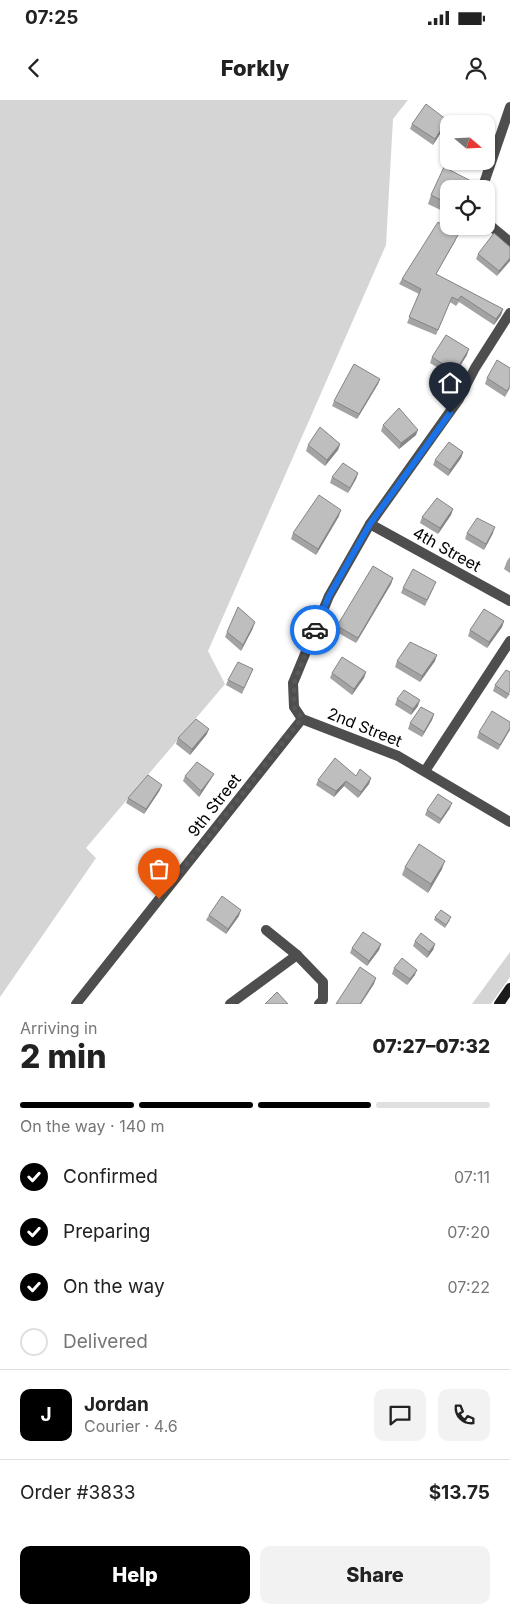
<!DOCTYPE html>
<meta charset="utf-8">
<style>
:root{--surface:#fff;--page:#f2f2f2;--text:#222;--muted:#767676;--line:#e0e0e0;--accent:#000}
body{margin:0;font-family:Inter,sans-serif;background:var(--page);color:var(--text);height:100vh;display:flex;flex-direction:column;font-size:19px;white-space:nowrap}
*{box-sizing:border-box;margin:0}
p{font-size:16px;color:var(--muted)}
.icon{flex:none;width:28px;height:28px;fill:none;stroke:currentColor;stroke-width:2;stroke-linecap:round;stroke-linejoin:round}
.map{position:relative;height:904px;overflow:hidden}
.drawer{display:flex;flex-direction:column;background:var(--surface);flex:1}
.drawer>*{flex:none}
.needle{width:32px;rotate:109deg}
.tools{position:absolute;left:440px;top:15px;display:grid;gap:10px}
.tools a{display:grid;place-items:center;width:55px;height:55px;border-radius:10px;background:var(--surface);box-shadow:0 1px 4px #0004;font-size:25px}
.pin{position:absolute;display:grid;place-items:center;width:42px;height:42px;color:#fff;margin:-51px -21px;border-radius:50% 50% 50% 0;rotate:-45deg;box-shadow:0 0 5px #0007}
.pin .icon{rotate:45deg}
.courier{position:absolute;display:grid;place-items:center;width:50px;height:50px;margin:-25px;border:4px solid #1a73e8;border-radius:50%;background:#fff;color:#222;box-shadow:0 1px 6px #0007}
.overview em{font-style:normal;font-weight:800}
.overview div{display:flex;flex-direction:column-reverse}
.overview{display:flex;align-items:center;justify-content:space-between;height:85px;padding:0 20px}
h1{font-size:32px;font-weight:800;line-height:38px}
.bar{display:grid;grid-template-columns:repeat(4,1fr);gap:8px 5px;align-content:center;height:60px;padding:0 20px}
.bar i{height:6px;border-radius:4px;background:var(--line)}
.bar .on{background:var(--accent)}
.bar p{grid-column:span 4}
.line{display:flex;align-items:center;gap:12px;padding:0 20px;border-top:1px solid var(--line)}
.line div{flex:1}
.round{display:grid;place-items:center;flex:none;width:52px;height:52px;border-radius:10px;background:var(--page)}
ol{padding:0 20px;list-style:none}
li{display:flex;align-items:center;gap:15px;height:55px}
li p{margin-inline-start:auto}
li .icon{padding:5px;border-radius:50%;background:var(--accent);color:#fff;stroke-width:4}
li:last-child{color:var(--muted)}
li i{width:28px;height:28px;border:2px solid var(--line);border-radius:50%}
.button{display:flex;gap:10px;margin-top:auto;padding:10px 20px}
.button a{flex:1;height:58px;border-radius:10px;background:var(--accent);color:#fff;font-size:20px;font-weight:800;line-height:58px;text-align:center}
.button a+a{background:var(--page);color:var(--text)}
.status{display:flex;justify-content:space-between;align-items:center;height:35px;padding:0 25px;background:var(--surface);direction:ltr}
.status svg{height:14px;fill:currentColor}
header{display:flex;justify-content:space-between;align-items:center;height:65px;padding:0 20px;background:var(--surface);font-size:22px;font-weight:800}
.map>svg:first-child{display:block}
.green{fill:#d5d5d5}
.lines{fill:none;stroke-linecap:round;stroke-linejoin:round}
.minor{stroke:#4e4e4e;stroke-width:10}
.secondary{stroke:#1b1b1b;stroke-width:10}
.wall{fill:#a3a3a3}
.shaded-wall{fill:#858585}
.building{fill:#bebebe;stroke:#858585}
.done{stroke:#595959;stroke-width:5;stroke-dasharray:0 9}
.route{stroke:#1a73e8;stroke-width:6}
.labels{text-anchor:middle;dominant-baseline:central;stroke-width:4;stroke-linejoin:round;paint-order:stroke}
.street-label{font-size:16px;fill:#000;stroke:#fff}
</style>
<div class="status"><b>07:25</b><svg viewBox="0 0 49 12"><path d="M0 12V9h3v3zM5 12V6h3v6zM10 12V3h3v9zM15 12V0h3v12zM26 1h20v11H26zM47 4h2v5h-2z"/></svg></div>
<header><svg class="icon" aria-label="back" viewBox="0 0 24 24"><path d="M15 5l-7 7 7 7"/></svg>Forkly<svg class="icon" aria-label="person" viewBox="0 0 24 24"><circle cx="12" cy="8" r="4"/><path d="M4 21q1-7 8-7t8 7"/></svg></header>
<div class="map">
<svg width="510" height="904" viewBox="0 0 510 904">
<rect width="100%" height="100%" fill="#fff"/>
<g class="green">
<polygon points="0,0 408,0 393,19 386,145 208,551 225,584 86,748 96,758 0,897"/>
<polygon points="510,852 510,877 491,904 472,904"/>
</g>
<g class="lines">
<g class="minor">
<polyline points="482,89 510,7"/>
<polyline points="486,122 510,142"/>
<polyline points="510,213 475,268 459,299 370,424 329,496 293,583 294,607 302,619 398,656 510,722"/>
<polyline points="370,424 510,501"/>
<polyline points="425,671 510,541"/>
<polyline points="266,830 297,855 323,882 323,900 319,904"/>
<polyline points="76,904 302,619"/>
<polyline points="230,904 297,855"/>
</g>
<polyline class="secondary" points="499,904 510,888"/>
</g>
<g class="wall">
<polygon points="447,20 445,26 433,45 410,29 412,24"/>
<polygon points="449,89 449,114 428,104 431,95"/>
<polygon points="456,140 436,174 503,209 501,215 494,225 459,202 456,206 450,202 436,235 407,223 419,194 399,184 402,179"/>
<polygon points="510,147 497,176 476,159 478,154"/>
<polygon points="467,255 453,277 430,263 432,257"/>
<polygon points="487,278 510,288 505,297 485,284"/>
<polygon points="380,279 378,284 357,319 332,306 334,301"/>
<polygon points="383,325 416,335 399,349 381,331"/>
<polygon points="340,344 338,350 325,366 306,351 308,345"/>
<polygon points="463,352 461,358 448,376 433,365 435,360"/>
<polygon points="358,373 356,379 348,393 330,383 332,377"/>
<polygon points="453,409 451,415 438,434 420,423 422,417"/>
<polygon points="339,416 316,455 291,439 293,433"/>
<polygon points="467,433 493,433 484,450 465,439"/>
<polygon points="510,457 510,473 504,469 507,461"/>
<polygon points="393,478 391,484 356,543 335,531 337,526"/>
<polygon points="434,487 425,506 401,493 403,488"/>
<polygon points="504,521 502,527 487,548 468,536 470,530"/>
<polygon points="253,528 241,551 225,537 227,532"/>
<polygon points="397,561 435,561 420,582 395,567"/>
<polygon points="253,569 242,594 226,585 228,580"/>
<polygon points="366,572 364,578 352,595 330,578 332,573"/>
<polygon points="495,585 510,594 506,599 493,591"/>
<polygon points="397,599 418,606 411,615 395,605"/>
<polygon points="434,614 432,620 422,637 408,629 410,623"/>
<polygon points="510,622 498,650 477,638 479,632"/>
<polygon points="207,634 190,655 176,644 178,638"/>
<polygon points="214,674 211,679 199,697 183,681 185,676"/>
<polygon points="356,676 371,678 369,684 358,698 344,686 334,697 316,685 318,680"/>
<polygon points="160,690 144,714 126,703 128,698"/>
<polygon points="450,708 439,724 425,715 427,710"/>
<polygon points="405,767 442,769 428,793 402,775"/>
<polygon points="209,815 239,816 226,834 206,820"/>
<polygon points="435,817 450,820 445,828 434,820"/>
<polygon points="415,841 435,844 433,850 427,858 413,846"/>
<polygon points="381,844 379,850 367,866 350,853 352,848"/>
<polygon points="394,868 415,875 407,885 392,874"/>
</g>
<g class="shaded-wall">
<polygon points="447,20 445,26 433,45 435,39"/>
<polygon points="510,158 510,161 497,176 499,171"/>
<polygon points="503,209 501,215 494,225 496,219"/>
<polygon points="469,249 467,255 453,277 455,272"/>
<polygon points="380,279 378,284 357,319 359,314"/>
<polygon points="418,330 416,335 399,349 401,343"/>
<polygon points="340,344 338,350 325,366 327,360"/>
<polygon points="463,352 461,358 448,376 450,370"/>
<polygon points="358,373 356,379 348,393 350,388"/>
<polygon points="453,409 451,415 438,434 440,428"/>
<polygon points="341,410 339,416 316,455 318,449"/>
<polygon points="495,427 493,433 484,450 486,444"/>
<polygon points="393,478 391,484 356,543 358,538"/>
<polygon points="504,521 502,527 487,548 489,542"/>
<polygon points="255,522 253,528 241,551 243,545"/>
<polygon points="437,555 435,561 420,582 422,576"/>
<polygon points="366,572 364,578 352,595 354,589"/>
<polygon points="420,600 418,606 411,615 413,609"/>
<polygon points="434,614 432,620 422,637 424,632"/>
<polygon points="510,628 510,630 498,650 500,645"/>
<polygon points="209,629 207,634 190,655 192,649"/>
<polygon points="214,674 211,679 199,697 201,691"/>
<polygon points="371,678 369,684 358,698 361,692"/>
<polygon points="346,681 344,686 334,697 336,691"/>
<polygon points="162,685 160,690 144,714 146,709"/>
<polygon points="452,703 450,708 439,724 441,719"/>
<polygon points="445,761 442,769 428,793 431,784"/>
<polygon points="241,810 239,816 226,834 228,829"/>
<polygon points="381,844 379,850 367,866 369,861"/>
<polygon points="435,844 433,850 427,858 429,852"/>
<polygon points="417,870 415,875 407,885 410,879"/>
<polygon points="376,878 374,884 361,904 360,904"/>
</g>
<g class="building">
<polygon points="426,4 447,20 435,39 412,24"/>
<polygon points="444,67 471,81 467,89 449,89 449,104 431,95"/>
<polygon points="438,122 458,135 436,174 503,209 496,219 461,196 458,200 452,197 438,230 409,217 421,189 402,179"/>
<polygon points="494,133 510,147 510,158 499,171 478,154"/>
<polygon points="446,235 469,249 455,272 432,257"/>
<polygon points="497,260 510,268 510,286 507,291 487,278"/>
<polygon points="354,264 380,279 359,314 334,301"/>
<polygon points="399,308 418,330 401,343 383,325"/>
<polygon points="320,327 340,344 327,360 308,345"/>
<polygon points="449,342 463,352 450,370 435,360"/>
<polygon points="343,363 358,373 350,388 332,377"/>
<polygon points="319,395 341,410 318,449 293,433"/>
<polygon points="437,398 453,409 440,428 422,417"/>
<polygon points="477,418 495,427 486,444 467,433"/>
<polygon points="373,466 393,478 358,538 337,526"/>
<polygon points="413,469 436,482 427,500 403,488"/>
<polygon points="238,507 255,522 243,545 227,532"/>
<polygon points="484,509 504,521 489,542 470,530"/>
<polygon points="410,542 437,555 422,576 397,561"/>
<polygon points="342,557 366,572 354,589 332,573"/>
<polygon points="238,562 253,569 244,588 228,580"/>
<polygon points="506,570 510,572 510,591 508,594 495,585"/>
<polygon points="404,590 420,600 413,609 397,599"/>
<polygon points="421,607 434,614 424,632 410,623"/>
<polygon points="492,611 510,622 510,628 500,645 479,632"/>
<polygon points="196,619 209,629 192,649 178,638"/>
<polygon points="335,658 356,676 360,669 371,678 361,692 346,681 336,691 318,680"/>
<polygon points="197,662 214,674 201,691 185,676"/>
<polygon points="148,675 162,685 146,709 128,698"/>
<polygon points="438,694 452,703 441,719 427,710"/>
<polygon points="419,744 445,761 431,784 405,767"/>
<polygon points="222,796 241,810 228,829 209,815"/>
<polygon points="441,810 451,817 446,825 435,817"/>
<polygon points="363,832 381,844 369,861 352,848"/>
<polygon points="421,833 435,844 429,852 415,841"/>
<polygon points="402,858 417,870 410,879 394,868"/>
<polygon points="360,867 376,878 360,904 336,904"/>
<polygon points="277,892 288,904 265,904"/>
</g>
<g class="lines">
<polyline class="done" points="159,799 302,618 294,607 294,583 315,530"/>
<polyline class="route" points="315,530 329,496 370,424 450,313"/>
</g>
<g class="labels">
<g class="street-label">
<text transform="translate(447 449) rotate(29)">4th Street</text>
<text transform="translate(365 627) rotate(22)">2nd Street</text>
<text transform="translate(214 705) rotate(-52)">9th Street</text>
</g>
</g>
</svg>
<div class="tools">
<a><svg class="needle" viewBox="-14 -14 28 28"><path d="M0-13l5 13h-10z" fill="#e53935"/><path d="M0 13l5-13h-10z" fill="#767676"/></svg></a>
<a><svg class="icon" aria-label="locate" viewBox="0 0 24 24"><circle cx="12" cy="12" r="6"/><path d="M12 2v4M12 18v4M2 12h4M18 12h4"/></svg></a>
</div>
<div class="pin" style="left:159px;top:799px;background:#ea580c"><svg class="icon" aria-label="bag" viewBox="0 0 24 24"><path d="M5 8h14l-1 12H6zM9 8a3 3 0 0 1 6 0"/></svg></div>
<div class="pin" style="left:450px;top:313px;background:#1f2937"><svg class="icon" aria-label="home" viewBox="0 0 24 24"><path d="M3 11l9-7 9 7M6 9v11h12V9"/></svg></div>
<div class="courier" style="left:315px;top:530px"><svg class="icon" aria-label="car" viewBox="0 0 24 24"><path d="M5 17H2v-5l4-1 3-4h7l3 4 3 1v5h-3M9 17h6M6 11h13"/><circle cx="7" cy="17" r="2"/><circle cx="17" cy="17" r="2"/></svg></div>
</div>
<section class="drawer">
<div class="overview"><div><h1>2 min</h1><p>Arriving in</p></div><em>07:27–07:32</em></div>
<div class="bar"><i class="on"></i><i class="on"></i><i class="on"></i><i></i><p>On the way · 140 m</p></div>
<ol>
<li><svg class="icon" aria-label="check" viewBox="0 0 24 24"><path d="M5 12l5 5 9-10"/></svg>Confirmed<p>07:11</p></li>
<li><svg class="icon" aria-label="check" viewBox="0 0 24 24"><path d="M5 12l5 5 9-10"/></svg>Preparing<p>07:20</p></li>
<li><svg class="icon" aria-label="check" viewBox="0 0 24 24"><path d="M5 12l5 5 9-10"/></svg>On the way<p>07:22</p></li>
<li><i></i>Delivered</li>
</ol>
<div class="line" style="height:90px"><b class="round" style="background:var(--accent);color:#fff">J</b><div><b>Jordan</b><p>Courier · 4.6</p></div><a class="round"><svg class="icon" aria-label="chat" viewBox="0 0 24 24"><path d="M4 5h16v11H9l-5 4z"/></svg></a><a class="round"><svg class="icon" aria-label="phone" viewBox="0 0 24 24"><path d="M5 4h4l2 5-3 2q2 4 5 5l2-3 5 2v4C11 20 4 13 5 4z"/></svg></a></div>
<div class="line" style="height:65px"><div>Order #3833</div><b>$13.75</b></div>
<div class="button"><a>Help</a><a>Share</a></div>
</section>
